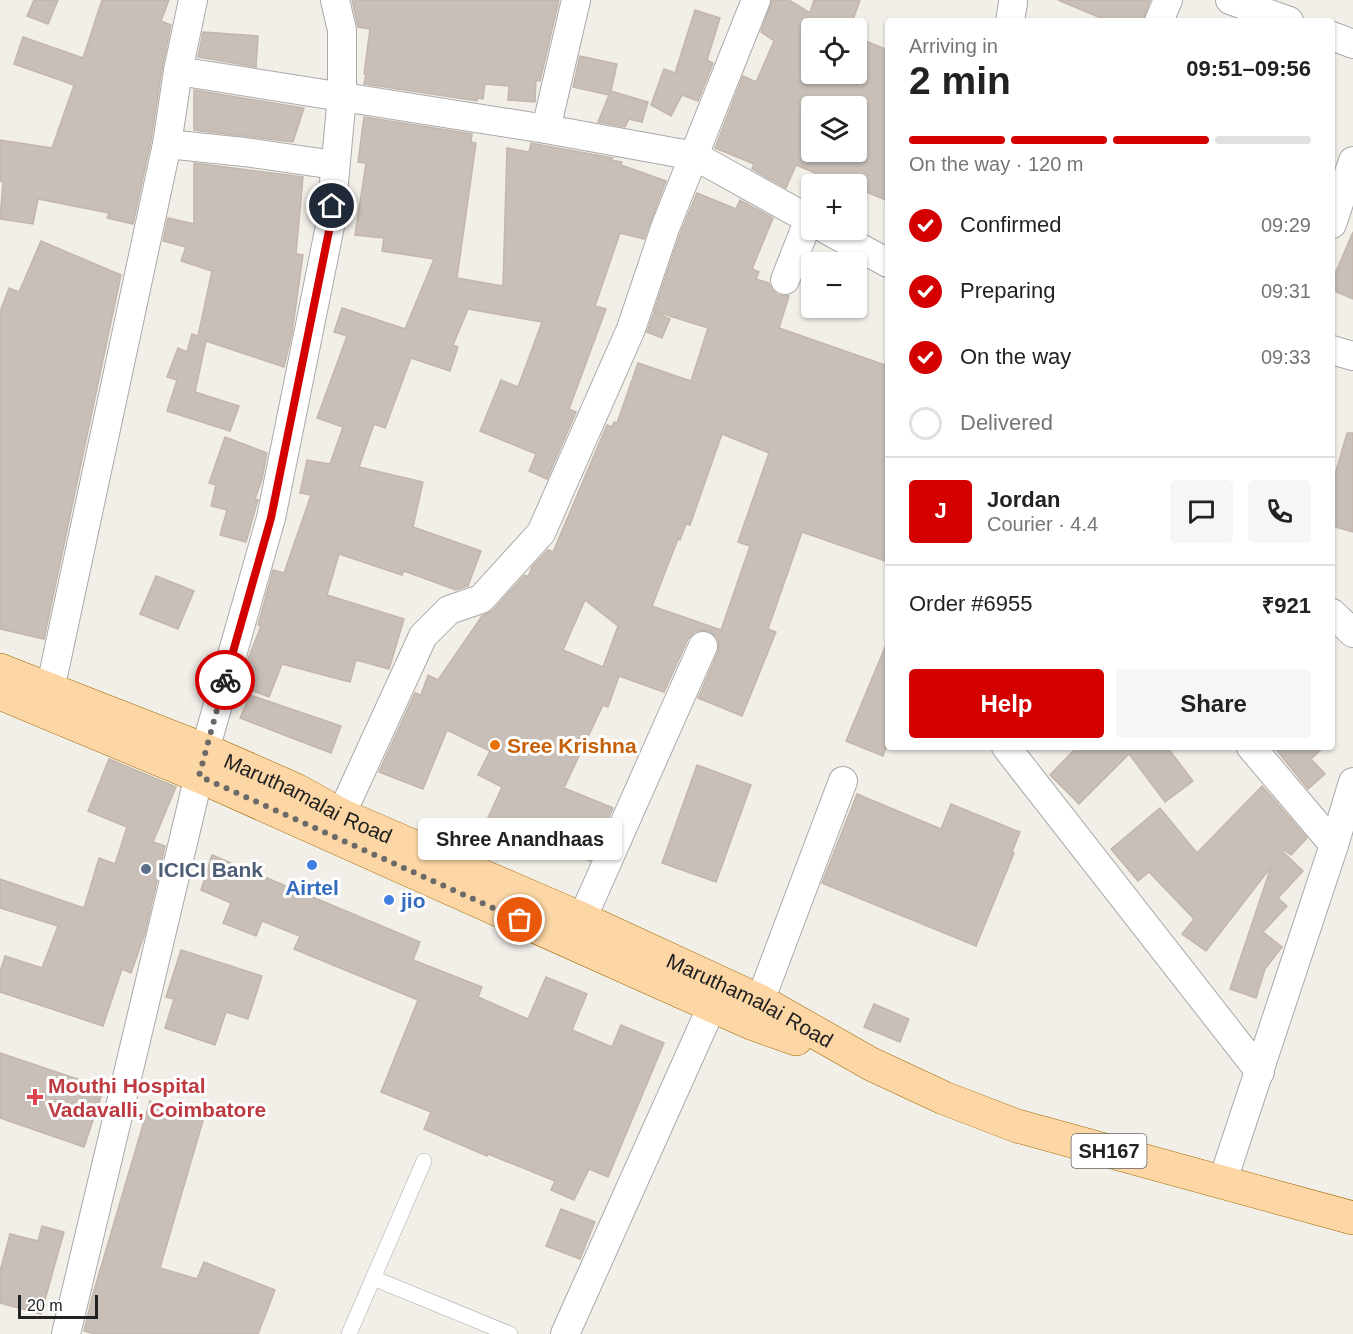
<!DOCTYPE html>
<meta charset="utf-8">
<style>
:root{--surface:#fff;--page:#f6f6f6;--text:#222;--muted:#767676;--line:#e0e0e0;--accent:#d40000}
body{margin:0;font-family:Arial,sans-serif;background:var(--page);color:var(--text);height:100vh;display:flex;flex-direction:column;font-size:22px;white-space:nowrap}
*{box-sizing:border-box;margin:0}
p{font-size:20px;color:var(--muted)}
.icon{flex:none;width:33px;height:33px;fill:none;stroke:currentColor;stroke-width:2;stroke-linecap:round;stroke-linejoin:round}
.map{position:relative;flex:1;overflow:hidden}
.sheet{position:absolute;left:885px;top:18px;width:450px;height:732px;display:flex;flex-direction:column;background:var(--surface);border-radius:6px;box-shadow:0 2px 4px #0004}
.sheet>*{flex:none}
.buttons{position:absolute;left:801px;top:18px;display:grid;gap:12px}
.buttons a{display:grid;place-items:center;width:66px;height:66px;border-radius:6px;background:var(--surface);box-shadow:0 2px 4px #0004;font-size:30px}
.scale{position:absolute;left:18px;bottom:15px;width:80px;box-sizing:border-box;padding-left:6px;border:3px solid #222;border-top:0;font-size:16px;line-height:21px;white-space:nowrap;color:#222;-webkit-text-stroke:4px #fff;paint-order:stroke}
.pin{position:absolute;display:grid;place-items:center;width:51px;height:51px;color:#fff;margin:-26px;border:3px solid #fff;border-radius:50%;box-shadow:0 2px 6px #0007}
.courier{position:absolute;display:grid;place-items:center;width:60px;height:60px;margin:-30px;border:4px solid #d40000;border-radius:50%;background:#fff;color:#222;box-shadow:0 2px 8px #0007}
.bubble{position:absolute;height:42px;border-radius:6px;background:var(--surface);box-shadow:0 2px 4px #0004;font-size:20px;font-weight:800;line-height:42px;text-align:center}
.head em{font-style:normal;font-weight:800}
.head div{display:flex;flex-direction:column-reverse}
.head{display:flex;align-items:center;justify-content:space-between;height:102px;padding:0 24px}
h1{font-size:39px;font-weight:800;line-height:45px}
.bar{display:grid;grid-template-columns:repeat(4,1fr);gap:9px 6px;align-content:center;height:72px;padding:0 24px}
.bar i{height:8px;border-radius:4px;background:var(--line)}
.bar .current{background:var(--accent)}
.bar p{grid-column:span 4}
.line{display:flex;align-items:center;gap:15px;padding:0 24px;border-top:2px solid var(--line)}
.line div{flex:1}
.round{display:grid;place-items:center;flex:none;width:63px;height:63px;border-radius:6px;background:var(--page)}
ol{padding:0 24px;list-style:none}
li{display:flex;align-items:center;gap:18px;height:66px}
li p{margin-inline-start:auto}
li .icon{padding:6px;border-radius:50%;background:var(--accent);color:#fff;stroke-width:4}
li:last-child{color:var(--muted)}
li i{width:33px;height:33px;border:3px solid var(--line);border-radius:50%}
.button{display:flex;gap:12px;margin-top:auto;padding:12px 24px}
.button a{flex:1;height:69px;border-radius:6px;background:var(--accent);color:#fff;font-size:24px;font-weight:800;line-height:69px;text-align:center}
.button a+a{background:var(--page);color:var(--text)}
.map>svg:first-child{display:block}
.building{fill:#c7bfb8;stroke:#c4b6ab;stroke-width:1.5;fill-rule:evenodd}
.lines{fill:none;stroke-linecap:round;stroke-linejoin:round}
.lane-casing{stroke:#a9a9a9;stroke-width:16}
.street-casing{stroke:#a9a9a9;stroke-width:30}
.primary-casing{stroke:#a06b00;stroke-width:34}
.lane{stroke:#fff;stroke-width:15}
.street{stroke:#fff;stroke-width:28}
.primary{stroke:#fcd6a4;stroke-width:33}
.done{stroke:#6b6a68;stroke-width:6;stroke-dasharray:0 10.8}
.route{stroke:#d40000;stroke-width:8}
.food-dot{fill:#e8710a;stroke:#fff;stroke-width:2}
.shop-dot{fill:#3f7fe0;stroke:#fff;stroke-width:2}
.service-dot{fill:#5c6f8a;stroke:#fff;stroke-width:2}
.health-dot{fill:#e0444e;stroke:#fff;stroke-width:2}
.labels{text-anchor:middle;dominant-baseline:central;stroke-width:6;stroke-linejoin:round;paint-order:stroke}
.shield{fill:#fff;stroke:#646464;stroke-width:1.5}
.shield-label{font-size:20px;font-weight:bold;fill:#222}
.food-label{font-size:21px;font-weight:bold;fill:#c56008;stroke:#fff;text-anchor:start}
.street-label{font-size:21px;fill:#222;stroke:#fff}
.service-label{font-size:21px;font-weight:bold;fill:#4e5e75;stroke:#fff;text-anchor:start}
.shop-label{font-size:21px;font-weight:bold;fill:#366cbe;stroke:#fff}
.health-label{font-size:21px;font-weight:bold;fill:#be3a42;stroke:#fff;text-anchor:start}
</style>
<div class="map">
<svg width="1353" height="1334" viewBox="0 0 1353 1334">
<rect width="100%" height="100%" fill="#f2efe9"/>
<g class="building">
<polygon points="34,0 58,0 48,24 27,16"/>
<polygon points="102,0 169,0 161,21 171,25 162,69 151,141 133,224 107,218 109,213 38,199 33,224 0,219 3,182 0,181 0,140 52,148 74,85 14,64 23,37 83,58"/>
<polygon points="352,0 559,0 540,81 536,80 535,102 508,100 509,86 485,84 483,99 477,98 477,101 364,84 366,74 364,74 370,29 358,27"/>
<path d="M772,0H789L810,13L814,0H860L850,28H812V74H856V37L888,50V201L856,188V184H848L828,176L827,178L796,165L786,188L752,169L754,164L715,148L743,76L756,82L774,41L761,32ZM812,106H856V152H812Z"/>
<polygon points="1058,0 1150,0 1143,21 1108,21"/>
<polygon points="695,10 720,18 707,60 713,63 698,101 682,95 671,116 651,105 664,69 675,73"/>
<polygon points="203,32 258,36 256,67 198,57"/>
<polygon points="580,56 617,64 611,91 648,102 642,122 629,119 625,127 598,122 609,95 573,87"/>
<polygon points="194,90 304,108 293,142 194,130"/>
<polygon points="364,117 472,134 471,142 476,143 457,278 503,286 507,148 529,152 531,143 613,158 611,160 622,162 621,165 666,181 644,239 620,233 595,306 606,309 569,409 576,412 547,479 529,471 536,454 480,431 501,380 518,387 542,322 468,309 453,345 458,347 450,371 411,358 385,428 374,424 359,467 423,482 413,527 481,551 468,586 456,590 404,571 402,575 339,554 327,595 404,619 389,669 356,660 350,682 282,664 269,697 240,686 248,659 261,626 258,625 273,570 284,573 311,495 300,493 307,460 330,464 343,427 317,418 347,336 334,332 342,308 405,329 434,259 382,251 384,238 355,235 366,163 358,162"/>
<polygon points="194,163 303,177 296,254 303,255 292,333 284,367 206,341 195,392 239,406 230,431 167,411 177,380 167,377 178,348 187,352 192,334 198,336 212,271 181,261 186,247 163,241 168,218 194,224"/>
<path d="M697,193L736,209L740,200L773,218L752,269L759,272L756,279L769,283L772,290L778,295L789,296L779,328L888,366V562L802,532L768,629L776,632L742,716L698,698L718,652L719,644L717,637L709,631L701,630L694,632L688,639L664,692L619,676L608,707L603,705L564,788L613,808L590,861L546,843L544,846L487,820L502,787L478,775L490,751L447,730L423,789L379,772L415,693L421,695L428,675L438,680L482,616L493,610L525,575L528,577L532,567L548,550L553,552L607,425L612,427L614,422L617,423L638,363L691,381L708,328L654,311L680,234ZM722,434L769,453L738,542L750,546L721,630L652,606L678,539L680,540L686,524L690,525ZM585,600L618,626L603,667L563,650Z"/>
<polygon points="1353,232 1353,299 1332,290 1332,281"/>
<polygon points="41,241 121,275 44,639 0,629 0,312 9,288 19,292"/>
<polygon points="654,312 670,319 662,338 647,332"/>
<polygon points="1347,433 1353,433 1353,532 1332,526 1332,485"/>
<polygon points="225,437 267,453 262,479 255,499 258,500 257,503 246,542 220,535 227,510 211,506 216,485 209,483"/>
<polygon points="156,576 194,591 178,629 140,614"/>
<polygon points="888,640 888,742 883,756 846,741"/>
<polygon points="250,695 341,726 331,753 240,718"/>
<polygon points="1077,747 1167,747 1193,781 1165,802 1129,754 1079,804 1050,775"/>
<polygon points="1274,747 1324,747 1311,759 1325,774 1308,789"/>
<polygon points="109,759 176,787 153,842 165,846 145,933 131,973 122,969 103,1026 0,992 0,972 5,956 42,968 58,926 0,908 0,879 84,908 99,858 115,864 127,827 88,811"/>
<polygon points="697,765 751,785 716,882 662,863"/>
<polygon points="1262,786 1307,838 1291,855 1284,850 1283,852 1303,871 1278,898 1287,906 1263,932 1282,947 1265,969 1256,998 1230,989 1271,867 1206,951 1182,934 1194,919 1149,872 1138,881 1111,849 1160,808 1197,853"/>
<polygon points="857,794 941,829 951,804 1020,832 1012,852 1014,853 976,946 822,883"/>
<polygon points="212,855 420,942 413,960 482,987 478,997 528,1019 546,977 587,994 572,1030 612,1047 621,1025 664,1043 608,1177 589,1169 574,1200 551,1190 555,1181 488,1154 487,1156 424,1129 431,1112 381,1092 418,1000 294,949 300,936 262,921 256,936 223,923 231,903 201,890"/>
<polygon points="181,950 262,976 248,1019 226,1012 215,1045 165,1028 174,999 166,997"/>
<polygon points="874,1004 909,1019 900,1042 864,1027"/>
<polygon points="0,1053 104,1088 84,1147 0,1118"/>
<polygon points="150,1101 204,1117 160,1268 197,1279 204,1262 275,1290 258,1334 95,1334 84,1331 93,1294"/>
<polygon points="561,1209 595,1222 580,1259 546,1246"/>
<polygon points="42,1226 64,1232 41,1314 0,1303 0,1271 10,1234 38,1241"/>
</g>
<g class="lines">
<g class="lane-casing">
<g id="lane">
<polyline points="373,1278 510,1334"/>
<polyline points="349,1334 424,1161"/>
</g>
</g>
<g class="street-casing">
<g id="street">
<polyline points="193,0 178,71 546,129 576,0"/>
<polyline points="1230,0 1289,21"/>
<polyline points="1010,21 1013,3"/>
<polyline points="1159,21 1168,0"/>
<polyline points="1332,36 1353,44"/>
<polyline points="178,71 167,144 244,152 335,165"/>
<polyline points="546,129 695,156 812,221"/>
<polyline points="1332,224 1353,161"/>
<polyline points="827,230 888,263"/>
<polyline points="785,280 809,219"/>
<polyline points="1332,350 1353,356"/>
<polyline points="1332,613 1353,633"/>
<polyline points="50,690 167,144"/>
<polyline points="1006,747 1260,1072"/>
<polyline points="1251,747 1334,845"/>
<polyline points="341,815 423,636 449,610 481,599 541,533 631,329 665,228 756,0"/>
<polyline points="582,919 703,646"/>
<polyline points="760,1001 843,781"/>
<polyline points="1222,1183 1334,845 1353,782"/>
<polyline points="66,1334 205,750 271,518 330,226 342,96 342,30 335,0"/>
<polyline points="565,1334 712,1006"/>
</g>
</g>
<g class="primary-casing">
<g id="primary">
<path id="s1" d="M0,670L205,750L296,790L341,815L582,919L760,1001L871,1064L944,1098L1017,1126L1353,1218"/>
<polyline points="0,693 199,776 751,1023 796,1039"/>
</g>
</g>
<use href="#lane" class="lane"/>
<use href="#street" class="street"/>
<use href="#primary" class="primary"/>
</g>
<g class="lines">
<polyline class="done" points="225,680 199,776 520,920"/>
<polyline class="route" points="225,680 271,518 330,226 332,206"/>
</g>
<circle class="food-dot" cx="495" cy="745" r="6"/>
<g class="shop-dot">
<circle cx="312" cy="865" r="6"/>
<circle cx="389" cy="900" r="6"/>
</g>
<circle class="service-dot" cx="146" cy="869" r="6"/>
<path class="health-dot" d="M32 1088h6v6h6v6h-6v6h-6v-6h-6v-6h6z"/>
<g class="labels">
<rect class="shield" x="1071.5" y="1134" width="75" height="34" rx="4.5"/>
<g class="shield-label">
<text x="1109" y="1151">SH167</text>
</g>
<g class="food-label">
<text x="507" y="745">Sree Krishna</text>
</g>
<g class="street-label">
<text stroke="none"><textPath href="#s1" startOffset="334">Maruthamalai Road</textPath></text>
<text stroke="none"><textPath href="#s1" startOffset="820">Maruthamalai Road</textPath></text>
</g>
<g class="service-label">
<text x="158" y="869">ICICI Bank</text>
</g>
<g class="shop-label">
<text x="312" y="887">Airtel</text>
<text x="401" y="900" text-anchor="start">jio</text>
</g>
<g class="health-label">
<text x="48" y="1085">Mouthi Hospital<tspan x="48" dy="24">Vadavalli, Coimbatore</tspan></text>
</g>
</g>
</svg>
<div class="buttons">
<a><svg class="icon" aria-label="locate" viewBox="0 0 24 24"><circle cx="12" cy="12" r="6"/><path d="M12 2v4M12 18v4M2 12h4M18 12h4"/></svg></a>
<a><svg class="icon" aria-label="layers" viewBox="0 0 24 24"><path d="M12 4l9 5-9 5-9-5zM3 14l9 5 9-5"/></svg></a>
<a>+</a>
<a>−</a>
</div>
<div class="scale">20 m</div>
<div class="pin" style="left:520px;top:920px;background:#ea580c"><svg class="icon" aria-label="bag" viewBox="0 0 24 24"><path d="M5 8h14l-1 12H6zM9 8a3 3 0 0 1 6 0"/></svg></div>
<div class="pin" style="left:332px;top:206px;background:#1f2937"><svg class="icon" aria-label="home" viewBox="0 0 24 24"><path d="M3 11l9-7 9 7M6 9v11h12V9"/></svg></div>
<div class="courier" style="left:225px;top:680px"><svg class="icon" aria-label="bike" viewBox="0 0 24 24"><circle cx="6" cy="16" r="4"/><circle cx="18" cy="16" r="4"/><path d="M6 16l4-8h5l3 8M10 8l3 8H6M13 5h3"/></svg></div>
<div class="bubble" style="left:418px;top:818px;width:204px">Shree Anandhaas</div>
<section class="sheet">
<div class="head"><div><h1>2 min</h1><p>Arriving in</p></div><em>09:51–09:56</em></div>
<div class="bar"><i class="current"></i><i class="current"></i><i class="current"></i><i></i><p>On the way · 120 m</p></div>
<ol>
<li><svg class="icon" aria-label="check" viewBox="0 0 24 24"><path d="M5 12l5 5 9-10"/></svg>Confirmed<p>09:29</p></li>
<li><svg class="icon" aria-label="check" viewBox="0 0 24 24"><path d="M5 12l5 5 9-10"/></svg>Preparing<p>09:31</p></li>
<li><svg class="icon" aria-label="check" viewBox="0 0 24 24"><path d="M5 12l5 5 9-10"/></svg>On the way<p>09:33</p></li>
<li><i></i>Delivered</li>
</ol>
<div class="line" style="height:108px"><b class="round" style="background:var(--accent);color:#fff">J</b><div><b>Jordan</b><p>Courier · 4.4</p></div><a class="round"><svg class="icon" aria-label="chat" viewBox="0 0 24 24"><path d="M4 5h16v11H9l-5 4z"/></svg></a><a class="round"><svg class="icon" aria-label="phone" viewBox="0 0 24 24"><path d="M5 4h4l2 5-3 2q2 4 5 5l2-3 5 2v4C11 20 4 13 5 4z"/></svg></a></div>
<div class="line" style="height:78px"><div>Order #6955</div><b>₹921</b></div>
<div class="button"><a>Help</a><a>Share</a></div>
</section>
</div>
